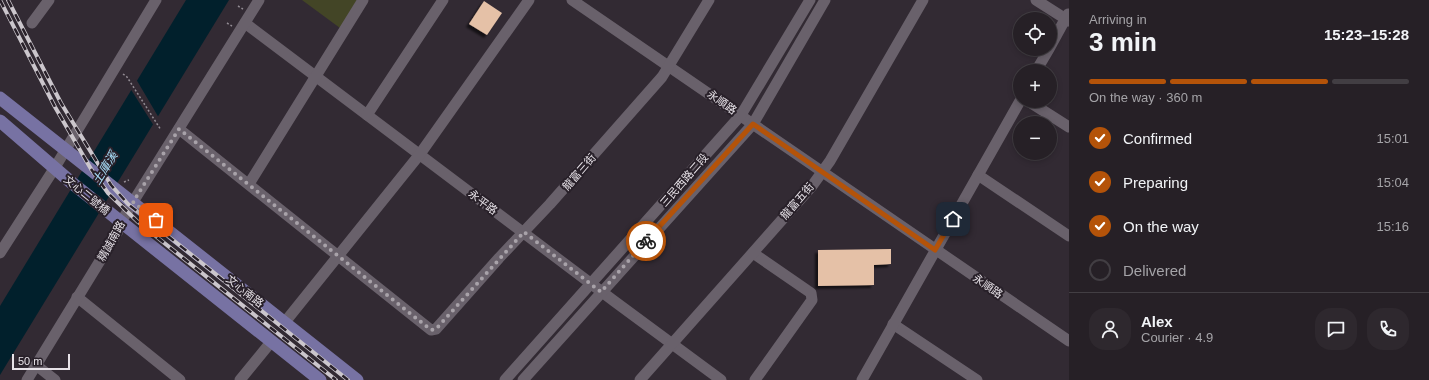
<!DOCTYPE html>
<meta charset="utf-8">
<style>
:root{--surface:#262026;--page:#2e282e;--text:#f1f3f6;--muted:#a4a3a7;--line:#423e43;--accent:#b45309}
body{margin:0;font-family:Arial,"Noto Sans TC",sans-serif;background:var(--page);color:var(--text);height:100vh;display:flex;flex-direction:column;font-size:15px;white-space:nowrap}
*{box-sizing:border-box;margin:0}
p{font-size:13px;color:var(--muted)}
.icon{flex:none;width:22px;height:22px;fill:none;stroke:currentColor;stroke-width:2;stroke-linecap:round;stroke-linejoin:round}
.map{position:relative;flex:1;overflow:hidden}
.panel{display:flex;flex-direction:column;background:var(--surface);width:360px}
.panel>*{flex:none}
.controls{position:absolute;left:1013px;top:12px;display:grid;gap:8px}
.controls a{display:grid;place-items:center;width:44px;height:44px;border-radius:50%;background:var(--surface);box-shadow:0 2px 6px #0003,0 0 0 1px var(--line);font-size:20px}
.scale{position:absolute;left:12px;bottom:10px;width:58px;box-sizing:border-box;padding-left:4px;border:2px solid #e7e2e8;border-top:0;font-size:11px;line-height:14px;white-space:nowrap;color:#e7e2e8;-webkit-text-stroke:3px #282029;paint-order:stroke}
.pin{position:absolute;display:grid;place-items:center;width:34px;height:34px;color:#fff;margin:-17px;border-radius:8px;box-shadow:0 2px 6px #0006}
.courier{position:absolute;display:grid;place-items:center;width:40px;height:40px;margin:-20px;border:3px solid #b45309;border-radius:50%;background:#fff;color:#222;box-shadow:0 1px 5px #0007}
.summary em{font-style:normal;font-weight:800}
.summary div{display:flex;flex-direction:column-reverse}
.summary{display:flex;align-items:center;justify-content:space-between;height:68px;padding:0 20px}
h1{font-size:26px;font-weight:800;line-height:30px}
.bar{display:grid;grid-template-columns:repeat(4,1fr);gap:6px 4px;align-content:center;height:48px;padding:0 20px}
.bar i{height:5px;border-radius:3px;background:var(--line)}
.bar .current{background:var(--accent)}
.bar p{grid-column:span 4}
.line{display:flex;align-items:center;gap:10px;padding:0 20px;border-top:1px solid var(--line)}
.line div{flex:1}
.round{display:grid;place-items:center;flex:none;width:42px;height:42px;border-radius:16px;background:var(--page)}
ol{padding:0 20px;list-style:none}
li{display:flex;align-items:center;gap:12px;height:44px}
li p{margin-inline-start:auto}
li .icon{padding:4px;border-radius:50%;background:var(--accent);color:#fff;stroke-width:4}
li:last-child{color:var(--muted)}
li i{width:22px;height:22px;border:2px solid var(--line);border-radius:50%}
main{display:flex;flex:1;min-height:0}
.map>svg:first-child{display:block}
.green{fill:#434526}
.water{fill:#01202c}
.pier{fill:#322a33}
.building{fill:#e5c1a7;filter:url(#shadow)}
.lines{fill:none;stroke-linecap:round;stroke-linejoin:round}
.path{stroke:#928b93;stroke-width:1.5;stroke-dasharray:2 2;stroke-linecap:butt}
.minor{stroke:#69616b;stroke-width:11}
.major{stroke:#7772a3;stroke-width:13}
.rail-casing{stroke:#cbc6cc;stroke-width:4}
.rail{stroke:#282029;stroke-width:2.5;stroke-dasharray:8;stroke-linecap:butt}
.done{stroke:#a8a2a9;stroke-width:4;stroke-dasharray:0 7.2}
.route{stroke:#b45309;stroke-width:5}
.labels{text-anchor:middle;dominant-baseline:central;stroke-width:4;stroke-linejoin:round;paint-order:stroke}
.street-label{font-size:11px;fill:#e7e2e8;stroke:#282029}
.water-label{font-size:12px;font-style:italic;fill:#abe1fc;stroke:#282029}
</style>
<main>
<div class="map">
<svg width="1069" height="380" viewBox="0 0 1069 380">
<defs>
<filter id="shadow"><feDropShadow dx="-3" dy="3" stdDeviation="1" flood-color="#0009"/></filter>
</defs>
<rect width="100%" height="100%" fill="#322a33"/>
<polygon class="green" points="302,0 357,0 340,28"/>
<polygon class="water" points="186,0 229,0 0,375 0,306"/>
<polygon class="pier" points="136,79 159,118 154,126 130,88"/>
<g class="building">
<polygon points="484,1 502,13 487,35 469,24"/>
<polygon points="891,249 891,264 874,265 874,285 818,286 818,250"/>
</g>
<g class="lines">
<g class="path">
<polyline points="238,6 243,9"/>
<polyline points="227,23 232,26"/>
<polyline points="123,74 127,77 161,130"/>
<polyline points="124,182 129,180"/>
</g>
<g class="minor">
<polyline points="572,0 1069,341"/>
<polyline points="1036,0 1069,21"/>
<polyline points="32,23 49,0"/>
<polyline points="245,23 614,301 721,380"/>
<polyline points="1050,47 1068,14"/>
<polyline points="1036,71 1049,49"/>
<polyline points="1028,101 1069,127"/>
<polyline points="367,115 443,0"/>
<polyline points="179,129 431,330 436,329 499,258 550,204 662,77 709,0"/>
<polyline points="978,175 1069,236"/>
<polyline points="249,184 363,0"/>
<polyline points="0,253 54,169 156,0"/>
<polyline points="753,253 811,293 812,300 755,380"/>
<polyline points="77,297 180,380"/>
<polyline points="285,322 420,154 529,0"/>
<polyline points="893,324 977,380"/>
<polyline points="36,365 55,380"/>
<polyline points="27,380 117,233 121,222 133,202 259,0"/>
<polyline points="240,380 271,342"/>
<polyline points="505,380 741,115 810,0"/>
<polyline points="523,380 753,124 825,0"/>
<polyline points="640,380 812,186 830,161 923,0"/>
<polyline points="862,380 1020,101"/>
</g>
<g class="major">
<polyline points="0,98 357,380"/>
<polyline points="0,121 72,183 320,380"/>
</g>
<g class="rail-casing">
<g id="rail">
<polyline points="0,0 55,107 91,169 108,193 138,222 336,380"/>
<polyline points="8,0 61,103 111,185 128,204 348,380"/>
</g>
</g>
<use href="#rail" class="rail"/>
</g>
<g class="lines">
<polyline class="done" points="156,220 133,202 179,129 431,330 436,329 524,232 601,292 646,241"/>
<polyline class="route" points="646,241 753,124 935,250 953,219"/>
</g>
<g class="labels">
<g class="street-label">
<text transform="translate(722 102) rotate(35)">永順路</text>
<text transform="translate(579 172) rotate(-49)">龍富三街</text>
<text transform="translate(684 180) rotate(-49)">三民西路二段</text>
<text transform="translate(87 195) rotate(39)">文心二號橋</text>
<text transform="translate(797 201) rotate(-49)">龍富五街</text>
<text transform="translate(483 202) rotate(37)">永平路</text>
<text transform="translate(111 241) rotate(-61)">精誠南路</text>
<text transform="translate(988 286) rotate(34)">永順路</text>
<text transform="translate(245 291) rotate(38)">文心南路</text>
</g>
<g class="water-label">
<text transform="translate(105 168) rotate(-58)">土庫溪</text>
</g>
</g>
</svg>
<div class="controls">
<a><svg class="icon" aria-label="locate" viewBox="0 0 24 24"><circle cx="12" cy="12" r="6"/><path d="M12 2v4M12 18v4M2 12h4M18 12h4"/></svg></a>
<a>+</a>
<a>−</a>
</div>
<div class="scale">50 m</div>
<div class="pin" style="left:156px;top:220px;background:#ea580c"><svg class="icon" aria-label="bag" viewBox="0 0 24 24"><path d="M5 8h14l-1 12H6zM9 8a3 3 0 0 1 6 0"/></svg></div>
<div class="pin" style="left:953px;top:219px;background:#1f2937"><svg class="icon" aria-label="home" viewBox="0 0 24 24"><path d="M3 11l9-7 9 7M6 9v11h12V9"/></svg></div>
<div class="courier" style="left:646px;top:241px"><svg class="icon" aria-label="bike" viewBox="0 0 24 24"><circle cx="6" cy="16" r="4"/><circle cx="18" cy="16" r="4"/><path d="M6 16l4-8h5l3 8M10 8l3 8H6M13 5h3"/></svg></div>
</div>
<section class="panel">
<div class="summary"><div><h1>3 min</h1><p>Arriving in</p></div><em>15:23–15:28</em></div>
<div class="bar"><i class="current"></i><i class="current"></i><i class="current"></i><i></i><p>On the way · 360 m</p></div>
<ol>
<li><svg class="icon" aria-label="check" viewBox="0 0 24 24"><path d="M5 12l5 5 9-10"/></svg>Confirmed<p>15:01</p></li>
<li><svg class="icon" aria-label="check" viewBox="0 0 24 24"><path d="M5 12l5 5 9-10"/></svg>Preparing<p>15:04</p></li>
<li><svg class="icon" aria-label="check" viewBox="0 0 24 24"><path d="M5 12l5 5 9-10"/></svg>On the way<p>15:16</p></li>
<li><i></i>Delivered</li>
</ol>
<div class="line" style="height:72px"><a class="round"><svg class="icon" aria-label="person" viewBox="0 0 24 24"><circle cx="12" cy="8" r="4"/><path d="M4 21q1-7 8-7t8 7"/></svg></a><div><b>Alex</b><p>Courier · 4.9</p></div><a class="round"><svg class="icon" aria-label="chat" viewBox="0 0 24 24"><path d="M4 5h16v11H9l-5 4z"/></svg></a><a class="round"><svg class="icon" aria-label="phone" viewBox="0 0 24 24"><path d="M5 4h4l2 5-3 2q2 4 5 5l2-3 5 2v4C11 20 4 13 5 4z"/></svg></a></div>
</section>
</main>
